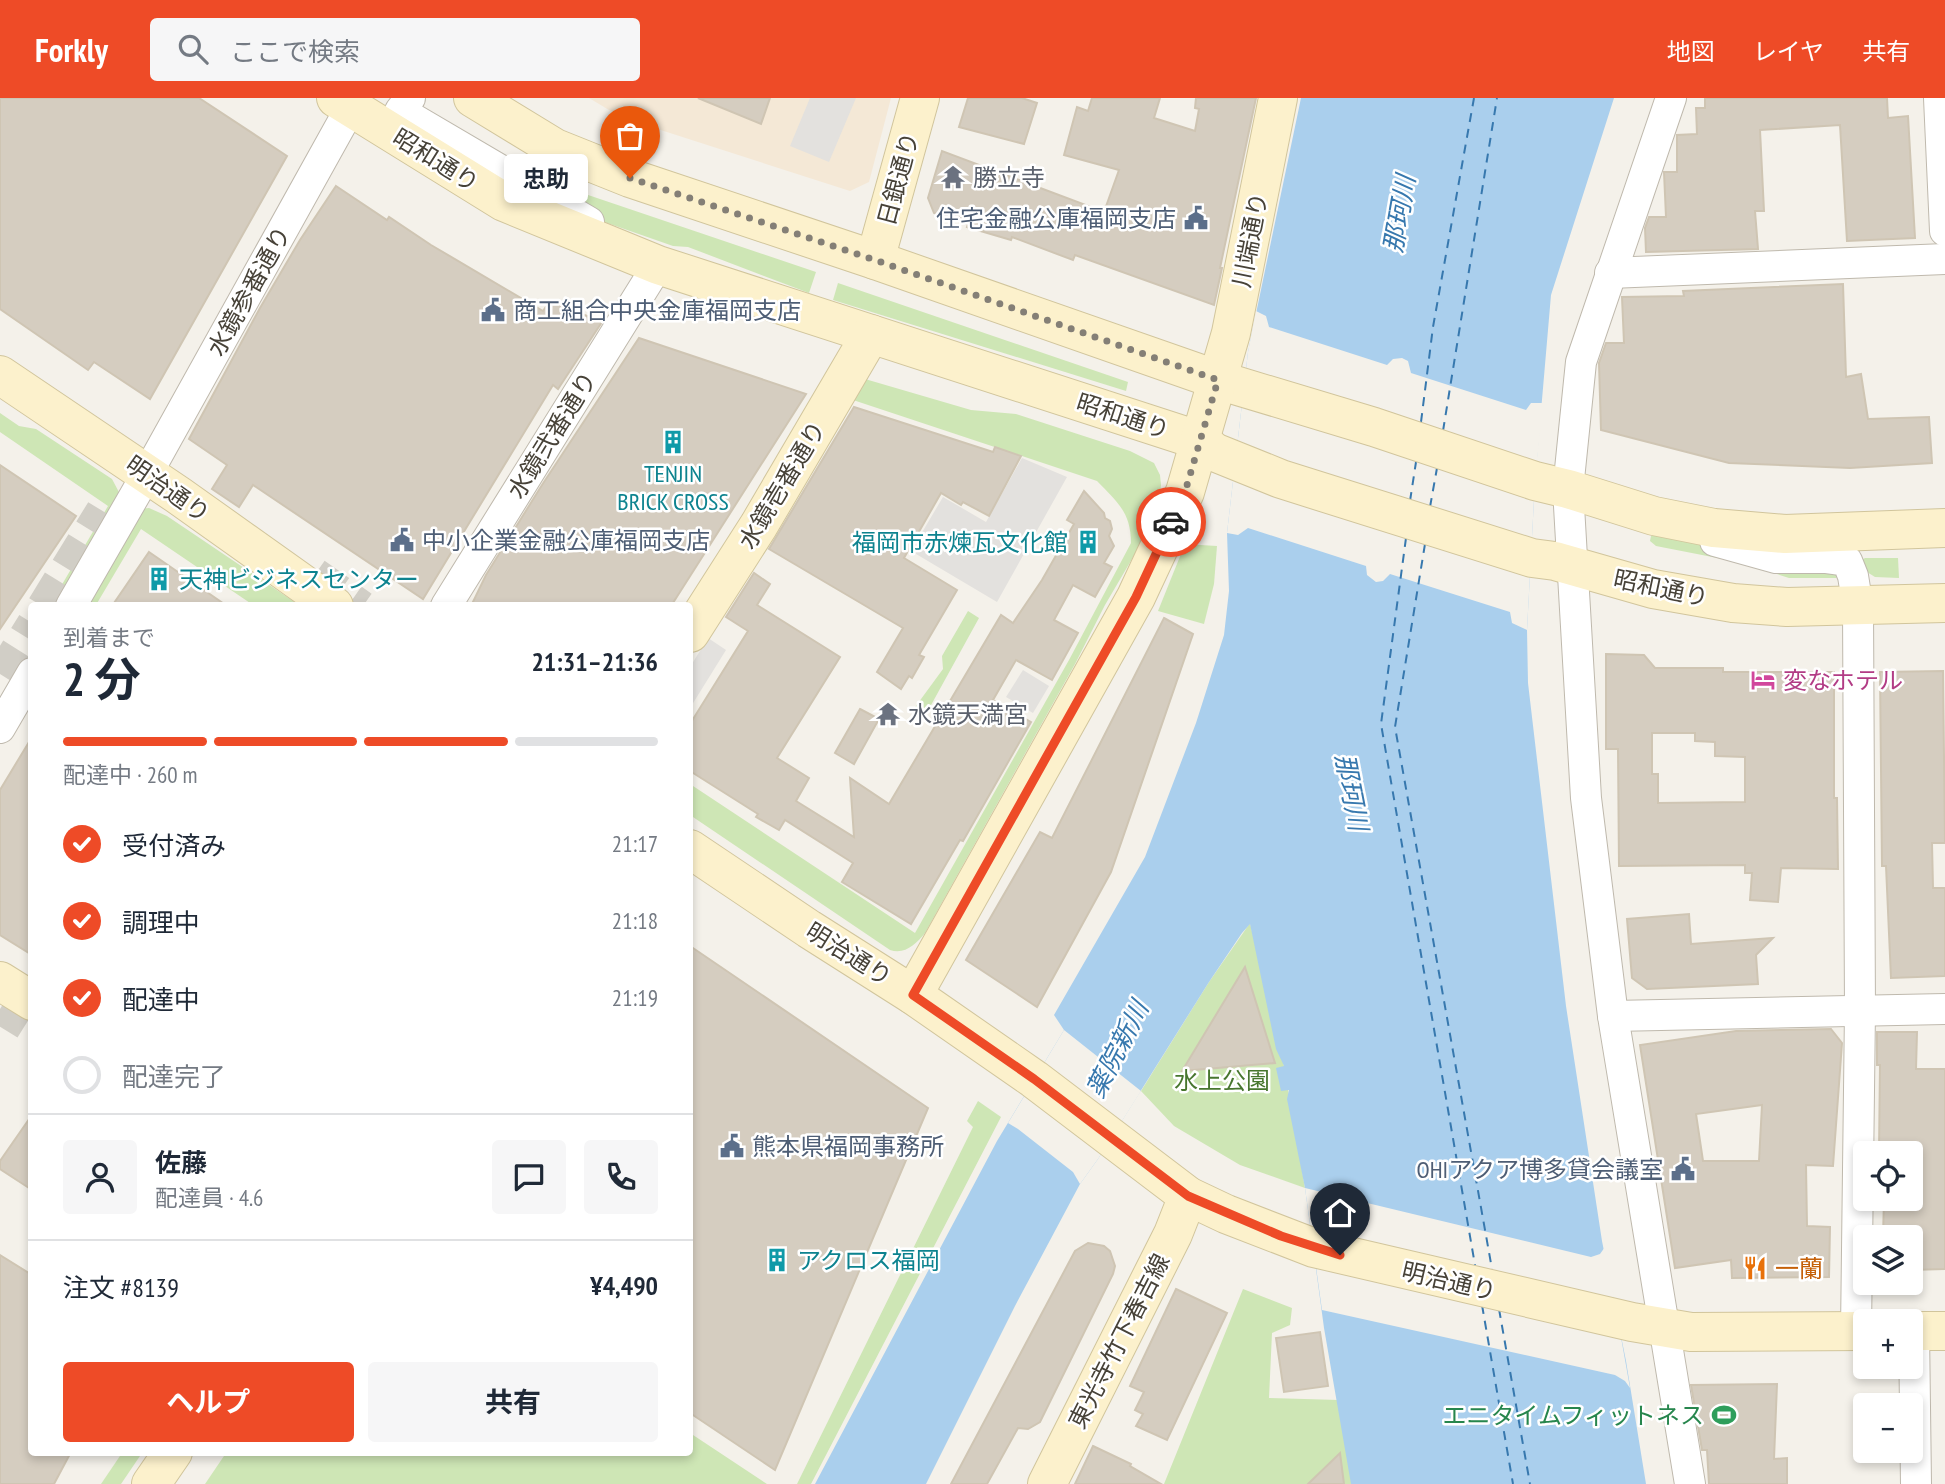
<!DOCTYPE html>
<html lang="ja">
<meta charset="utf-8">
<style>
:root{--surface:#fff;--page:#f6f6f7;--text:#1f2937;--muted:#747a83;--line:#e0e1e3;--accent:#ee4b27}
body{margin:0;font-family:"PT Sans Narrow","Noto Sans JP",sans-serif;background:var(--page);color:var(--text);height:100vh;display:flex;flex-direction:column;font-size:26px;white-space:nowrap}
*{box-sizing:border-box;margin:0}
p{font-size:23px;color:var(--muted)}
.icon{flex:none;width:38px;height:38px;fill:none;stroke:currentColor;stroke-width:2;stroke-linecap:round;stroke-linejoin:round}
.map{position:relative;flex:1;overflow:hidden}
.drawer{position:absolute;left:28px;top:504px;width:665px;height:854px;display:flex;flex-direction:column;background:var(--surface);border-radius:7px;box-shadow:0 4px 10px #0003}
.drawer>*{flex:none}
.tools{position:absolute;left:1853px;top:1043px;display:grid;gap:14px}
.tools a{display:grid;place-items:center;width:70px;height:70px;border-radius:7px;background:var(--surface);box-shadow:0 4px 10px #0003;font-size:35px}
.pin{position:absolute;display:grid;place-items:center;width:60px;height:60px;color:#fff;margin:-72px -30px;border-radius:50% 50% 50% 0;rotate:-45deg;box-shadow:0 0 7px #0007}
.pin .icon{rotate:45deg}
.courier{position:absolute;display:grid;place-items:center;width:70px;height:70px;margin:-35px;border:5px solid #ee4b27;border-radius:50%;background:#fff;color:#222;box-shadow:0 2px 9px #0007}
.bubble{position:absolute;height:49px;border-radius:7px;background:var(--surface);box-shadow:0 4px 10px #0003;font-size:23px;font-weight:700;line-height:49px;text-align:center}
.headline em{font-style:normal;font-weight:700}
.headline div{display:flex;flex-direction:column-reverse}
.headline{display:flex;align-items:center;justify-content:space-between;height:119px;padding:0 35px}
h1{font-size:46px;font-weight:700;line-height:52px}
.bar{display:grid;grid-template-columns:repeat(4,1fr);gap:10px 7px;align-content:center;height:84px;padding:0 35px}
.bar i{height:9px;border-radius:5px;background:var(--line)}
.bar .current{background:var(--accent)}
.bar p{grid-column:span 4}
.line{display:flex;align-items:center;gap:18px;padding:0 35px;border-top:2px solid var(--line)}
.line div{flex:1}
.round{display:grid;place-items:center;flex:none;width:74px;height:74px;border-radius:7px;background:var(--page)}
ol{padding:0 35px;list-style:none}
li{display:flex;align-items:center;gap:21px;height:77px}
li p{margin-inline-start:auto}
li .icon{padding:7px;border-radius:50%;background:var(--accent);color:#fff;stroke-width:4}
li:last-child{color:var(--muted)}
li i{width:38px;height:38px;border:4px solid var(--line);border-radius:50%}
.primary-button{display:flex;gap:14px;margin-top:auto;padding:14px 35px}
.primary-button a{flex:1;height:80px;border-radius:7px;background:var(--accent);color:#fff;font-size:28px;font-weight:700;line-height:80px;text-align:center}
.primary-button a+a{background:var(--page);color:var(--text)}
header{display:flex;align-items:center;gap:42px;box-sizing:border-box;height:98px;padding:0 35px;background:var(--accent);color:#fff}
header strong{font-size:33px}
nav{display:flex;gap:38px;margin-inline-start:auto;font-size:24px}
.search{width:490px;height:63px;background:var(--page);display:flex;align-items:center;gap:18px;box-sizing:border-box;padding:0 24px;border-radius:7px;color:var(--muted);font-size:26px}
.map>svg:first-child{display:block}
.commercial{fill:#f4e8d6}
.green{fill:#cee6b5}
.parking{fill:#e3e1de}
.water{fill:#aacfed}
.pier{fill:#f4f1ea}
.lines{fill:none;stroke-linecap:round;stroke-linejoin:round}
.ferry{stroke:#3778ae;stroke-width:2;stroke-dasharray:9 7;stroke-linecap:butt}
.building{fill:#d5cdc0;stroke:#cfc5b3;stroke-width:2;fill-rule:evenodd}
.street-tunnel{stroke:#d1cec6;stroke-width:30;stroke-dasharray:30 15;stroke-linecap:butt}
.street-casing{stroke:#bfb9ad;stroke-width:32}
.secondary-casing{stroke:#d1c59c;stroke-width:40}
.street{stroke:#fff;stroke-width:30}
.secondary{stroke:#fcf1cc;stroke-width:38}
.done{stroke:#847f76;stroke-width:7;stroke-dasharray:0 12.6}
.route{stroke:#ee4b27;stroke-width:9}
.labels{text-anchor:middle;dominant-baseline:central;stroke-width:5;stroke-linejoin:round;paint-order:stroke}
.street-label{font-size:24px;fill:#474238;stroke:#fff}
.worship-label{font-size:24px;fill:#5b616d;stroke:#fff;text-anchor:start}
.service-label{font-size:24px;fill:#4e5e75;stroke:#fff;text-anchor:start}
.culture-label{font-size:24px;fill:#0d838f;stroke:#fff;text-anchor:start}
.hotel-label{font-size:24px;fill:#b23c85;stroke:#fff;text-anchor:start}
.park-label{font-size:24px;fill:#47762e;stroke:#fff}
.food-label{font-size:24px;fill:#c56008;stroke:#fff;text-anchor:start}
.leisure-label{font-size:24px;fill:#27864d;stroke:#fff;text-anchor:end}
.water-label{font-size:26px;font-style:italic;fill:#3778ae;stroke:#fff}
</style>
<header>
<strong>Forkly</strong>
<div class="search"><svg class="icon" aria-label="search" viewBox="0 0 24 24"><circle cx="10" cy="10" r="6"/><path d="M15 15l6 6"/></svg>ここで検索</div>
<nav><a>地図</a><a>レイヤ</a><a>共有</a></nav>
</header>
<div class="map">
<svg width="1945" height="1386" viewBox="0 0 1945 1386">
<rect width="100%" height="100%" fill="#f4f1ea"/>
<polygon class="commercial" points="589,0 891,0 869,84 850,93 642,26 609,12"/>
<g class="green">
<polygon points="529,77 816,174 809,195 688,149 673,148 550,105"/>
<polygon points="838,185 1128,284 1126,293 833,202"/>
<path d="M865,281L971,312L1016,316L1130,353L1154,365L1160,377L1161,387L1159,402L1139,449L1105,507L1075,566L925,835C916,846 905,857 890,852L690,717V686L915,835L1069,562L1131,445C1131,414 1117,404 1097,383L847,300Z"/>
<polygon points="0,315 19,328 36,331 112,381 121,398 61,507 50,507 108,408 0,334"/>
<polygon points="149,410 167,418 299,507 253,507 141,431 96,507 79,508 139,411"/>
<polygon points="1655,437 1839,477 1836,480 1789,480 1743,465 1656,448 1650,443 1651,438"/>
<polygon points="1185,446 1217,448 1214,486 1204,526 1158,513"/>
<polygon points="1865,460 1898,460 1899,480 1875,479 1859,469 1860,463"/>
<polygon points="968,513 979,520 925,618 913,612 943,571 942,558"/>
<polygon points="1250,825 1284,968 1305,1090 1240,1067 1174,1028 1141,993 1209,884"/>
<polygon points="978,1003 1001,1019 811,1386 797,1386 973,1029 967,1023"/>
<polygon points="1243,1191 1292,1210 1290,1227 1272,1235 1269,1300 1339,1302 1352,1386 1164,1386"/>
<polygon points="690,1335 767,1386 205,1386 226,1355 690,1354"/>
<polygon points="122,1355 142,1355 121,1386 101,1386"/>
</g>
<g class="parking">
<polygon points="810,0 856,0 829,64 790,48"/>
<polygon points="1022,360 1067,379 997,504 911,453 943,399 986,424"/>
<polygon points="708,540 726,552 690,610 690,569"/>
<polygon points="1023,572 1049,588 1033,615 1006,599"/>
</g>
<polygon class="water" points="1301,0 1614,0 1551,197 1535,383 1527,532 1528,585 1566,908 1602,1143 1626,1263 1646,1386 1351,1386 1324,1230 1305,1090 1287,1001 1289,992 1281,993 1276,970 1284,968 1276,951 1250,826 1242,835 1209,884 1098,1061 1080,1086 1015,1208 926,1386 815,1386 997,1043 1064,932 1054,917 1145,759 1196,625 1224,537 1229,493 1227,435 1248,254"/>
<g class="pier">
<polygon points="1256,213 1266,218 1269,229 1387,267 1393,261 1402,260 1408,263 1411,275 1526,312 1531,305 1543,305 1535,383 1527,532 1512,525 1510,514 1390,476 1383,483 1376,484 1367,477 1366,468 1248,430 1238,437 1227,435 1248,254"/>
<polygon points="1064,932 1141,993 1098,1061 1080,1086 1073,1074 1018,1031 1008,1025"/>
<polygon points="1305,1090 1591,1159 1600,1156 1605,1149 1630,1290 1625,1283 1615,1277 1322,1212"/>
</g>
<g class="lines">
<g class="ferry">
<polyline points="1421,324 1433,229 1474,0"/>
<polyline points="1443,333 1497,0"/>
<polyline points="1410,403 1416,364"/>
<polyline points="1430,409 1437,370"/>
<polyline points="1406,440 1381,626 1475,1167"/>
<polyline points="1425,446 1395,629 1492,1171"/>
<polyline points="1482,1207 1513,1386"/>
<polyline points="1499,1211 1530,1386"/>
</g>
</g>
<g class="building">
<polygon points="0,0 199,0 287,58 150,301 94,264 88,272 0,211"/>
<polygon points="698,0 770,0 761,26"/>
<polygon points="968,0 1022,0 1037,5 1024,46 959,29"/>
<polygon points="1092,0 1160,0 1154,20 1195,33 1199,11 1195,10 1196,0 1256,0 1220,170 1222,170 1214,207 1075,157 1073,162 1012,139 1011,142 967,129 968,126 934,115 928,100 942,53 1104,114 1119,72 1064,57 1077,9 1088,13"/>
<polygon points="1705,0 1887,0 1888,20 1908,18 1915,140 1847,143 1840,27 1760,32 1764,113 1755,113 1758,151 1646,154 1645,130 1649,119 1666,119 1664,74 1677,74 1677,37 1697,36 1696,10 1705,10"/>
<polygon points="336,88 387,122 389,119 431,147 543,213 550,203 602,224 558,291 553,287 423,501 253,387 239,409 212,391 227,367 189,341 260,210 300,142"/>
<polygon points="1843,186 1846,279 1861,276 1868,321 1929,319 1932,365 1850,370 1729,365 1601,332 1599,265 1606,245 1624,245 1622,199 1684,198 1683,193"/>
<polygon points="639,240 806,296 671,508 471,508 486,477 542,387"/>
<polygon points="854,309 993,354 995,349 1021,358 989,418 963,404 961,407 941,395 904,460 957,492 919,557 924,559 912,580 909,578 901,591 877,574 903,530 769,451"/>
<polygon points="0,367 76,418 0,531"/>
<polygon points="1084,393 1104,415 1105,420 1110,423 1112,431 1109,438 1114,448 1104,465 1112,469 1095,499 1073,487 1054,522 1078,535 1052,582 1016,562 993,602 1031,624 963,743 960,742 911,826 842,784 853,765 785,722 779,732 756,719 758,716 690,673 690,626 748,533 726,519 754,475 770,486 757,507 840,559 777,660 809,680 796,703 854,739 850,680 889,706 1001,517 1013,525 1042,482 1074,426 1067,422"/>
<polygon points="149,454 227,508 112,508"/>
<polygon points="1164,520 1193,536 1111,774 1037,909 966,862 1040,734 1052,740"/>
<path d="M1606,556L1644,557L1655,570H1723V574H1834V700H1837L1838,771L1781,770L1778,804L1750,802L1752,775H1745V767L1619,768L1618,651H1606ZM1652,635H1695V643L1715,644V658L1745,659V704L1658,705V676H1652Z"/>
<polygon points="1943,573 1945,745 1932,745 1933,790 1945,790 1945,878 1891,880 1886,768 1882,768 1880,574"/>
<polygon points="860,611 879,621 854,666 835,655"/>
<polygon points="32,639 32,857 0,837 0,692"/>
<polygon points="1689,816 1691,846 1773,840 1756,857 1758,886 1647,891 1632,880 1627,821"/>
<polygon points="690,848 928,1010 775,1372 690,1315"/>
<polygon points="1245,869 1275,965 1182,973 1205,935"/>
<path d="M1831,931L1842,945L1833,1068L1806,1067L1807,1128L1830,1129L1829,1179L1732,1180L1731,1162L1675,1170L1640,947L1736,933ZM1762,1007L1759,1063H1703L1696,1016Z"/>
<polygon points="1877,934 1917,934 1916,971 1945,971 1945,1171 1911,1172 1911,1139 1883,1139 1884,1101 1911,1101 1911,1055 1879,1055 1880,967 1877,967"/>
<polygon points="32,1017 32,1092 0,1071 0,1063"/>
<polygon points="1088,1145 1104,1148 1110,1153 1115,1168 1113,1176 1040,1324 1028,1331 1018,1330 987,1386 951,1386 1075,1153"/>
<polygon points="0,1157 32,1177 32,1354 71,1354 54,1386 0,1386"/>
<polygon points="1176,1191 1227,1215 1167,1342 1136,1328 1143,1316 1135,1312 1144,1294 1130,1288"/>
<polygon points="1320,1234 1328,1288 1284,1294 1276,1240"/>
<polygon points="1777,1286 1774,1361 1787,1360 1787,1386 1709,1386 1707,1352 1702,1352 1691,1287"/>
<polygon points="1093,1348 1131,1366 1130,1368 1161,1386 1075,1386"/>
<polygon points="1340,1355 1344,1386 1308,1386"/>
</g>
<g class="lines">
<g class="street-tunnel">
<polyline points="316,475 363,508"/>
<polyline points="42,508 101,412"/>
<polyline points="0,576 32,525"/>
<polyline points="0,911 32,931"/>
</g>
<g class="street-casing">
<g id="street">
<polyline points="410,0 400,13 589,124"/>
<polyline points="1671,0 1581,264 1568,391 1586,700 1613,918 1690,1386"/>
<polyline points="1939,0 1945,133"/>
<polyline points="1610,175 1945,161"/>
<polyline points="1714,437 1715,443 1776,460 1825,460 1847,463 1853,478 1858,509 1860,912 1856,1233"/>
<polyline points="71,508 147,376 351,9"/>
<polyline points="446,508 658,167 640,156"/>
<polyline points="0,630 32,575"/>
<polyline points="1613,918 1945,911"/>
<polyline points="1914,1233 1916,1386"/>
</g>
</g>
<g class="secondary-casing">
<g id="secondary">
<polyline points="336,0 504,104 658,167 1201,343 1214,354 1281,381 1532,460 1555,463 1653,491 1733,505 1787,509 1945,505"/>
<polyline points="473,0 555,50 630,80 875,162 1218,282 1374,329 1535,383 1568,391 1654,418 1714,430 1785,436 1945,430"/>
<polyline points="875,162 920,0"/>
<polyline points="0,277 178,397 334,508"/>
<polyline points="690,535 759,427 871,236"/>
<polyline points="690,751 809,831 913,897 1034,981 1188,1098 1226,1116 1314,1150 1632,1224 1691,1234 1866,1233"/>
<polyline points="0,883 32,903"/>
<polyline points="913,897 1136,499 1185,394 1231,235 1278,0"/>
<polyline points="1911,1233 1945,1233"/>
<polyline points="151,1386 173,1354"/>
<polyline points="1047,1386 1173,1136 1188,1098"/>
</g>
</g>
<use href="#street" class="street"/>
<use href="#secondary" class="secondary"/>
</g>
<g class="lines">
<polyline class="done" points="630,80 875,162 1218,282 1185,394 1171,424"/>
<polyline class="route" points="1171,424 1136,499 913,897 1034,981 1188,1098 1281,1138 1340,1157"/>
</g>
<defs>
<g id="temple-bare" transform="scale(1.89)"><path d="M0-6L5-2H3V0L6.5 2.5H4V6H1.5V3h-3V6H-4V2.5H-6.5L-3 0V-2H-5Z" fill="#6b7280" stroke="#fff" stroke-width="2.5" paint-order="stroke"/></g>
<g id="civic-bare" transform="scale(1.89)"><path d="M-.6-6.5H3V-4.5H.6V-3L4-1V1h2V6H-6V1h2V-1L-.6-3ZM-1.2 2.5V6h2.4V2.5Z" fill="#5c6f8a" stroke="#fff" stroke-width="2.5" paint-order="stroke"/></g>
<g id="building-bare" transform="scale(1.89)"><path d="M-4-6H4V6H1V3H-1V6H-4ZM-2.5-4.3h1.7v1.8h-1.7ZM.8-4.3h1.7v1.8H.8ZM-2.5-1h1.7V.8h-1.7ZM.8-1h1.7V.8H.8Z" fill="#0f9aa8" stroke="#fff" stroke-width="2.5" paint-order="stroke"/></g>
<g id="hotel-bare" transform="scale(1.89)"><path d="M-6-4.5h1.5V1H6V5H4.5V3h-9V5H-6ZM-4 0a1.8 1.8 0 1 1 3.6 0ZM.5 0V-2.5h3Q6-2.5 6 0Z" fill="#d1479c" stroke="#fff" stroke-width="2.5" paint-order="stroke"/></g>
<g id="restaurant-bare" transform="scale(1.89)"><path d="M-5-6h1v4h1v-4h1v4h1v-4h1v5L-1.5 .5V6h-2V.5L-5-1ZM5-6V6H3V1.5H1.5Q1.5-4 5-6Z" fill="#e8710a" stroke="#fff" stroke-width="2.5" paint-order="stroke"/></g>
<g id="stadium-bare" transform="scale(1.89)"><path d="M0-5a6.5 5 0 1 0 0 10a6.5 5 0 1 0 0-10ZM-3.5-1.8h7v3.6h-7Z" fill="#2e9e5b" stroke="#fff" stroke-width="2.5" paint-order="stroke"/></g>
</defs>
<g fill-rule="evenodd">
<use href="#temple-bare" x="953" y="79"/>
<use href="#civic-bare" x="1196" y="120"/>
<use href="#civic-bare" x="493" y="212"/>
<use href="#building-bare" x="673" y="344"/>
<use href="#civic-bare" x="402" y="442"/>
<use href="#building-bare" x="1088" y="444"/>
<use href="#building-bare" x="159" y="481"/>
<use href="#hotel-bare" x="1763" y="582"/>
<use href="#temple-bare" x="888" y="616"/>
<use href="#civic-bare" x="732" y="1048"/>
<use href="#civic-bare" x="1683" y="1071"/>
<use href="#building-bare" x="777" y="1162"/>
<use href="#restaurant-bare" x="1755" y="1170"/>
<use href="#stadium-bare" x="1724" y="1317"/>
</g>
<g class="labels">
<g class="street-label">
<text transform="translate(436 62) rotate(32)">昭和通り</text>
<text transform="translate(898 81) rotate(-75)">日銀通り</text>
<text transform="translate(1250 142) rotate(-79)">川端通り</text>
<text transform="translate(249 193) rotate(-61)">水鏡参番通り</text>
<text transform="translate(1123 318) rotate(18)">昭和通り</text>
<text transform="translate(552 337) rotate(-58)">水鏡弐番通り</text>
<text transform="translate(782 387) rotate(-59)">水鏡壱番通り</text>
<text transform="translate(168 391) rotate(35)">明治通り</text>
<text transform="translate(1661 490) rotate(12)">昭和通り</text>
<text transform="translate(849 856) rotate(32)">明治通り</text>
<text transform="translate(1449 1183) rotate(13)">明治通り</text>
<text transform="translate(1119 1243) rotate(-63)">東光寺竹下春吉線</text>
</g>
<g class="worship-label">
<text x="973" y="79">勝立寺</text>
<text x="908" y="616">水鏡天満宮</text>
</g>
<g class="service-label">
<text x="1176" y="120" text-anchor="end">住宅金融公庫福岡支店</text>
<text x="513" y="212">商工組合中央金庫福岡支店</text>
<text x="422" y="442">中小企業金融公庫福岡支店</text>
<text x="752" y="1048">熊本県福岡事務所</text>
<text x="1663" y="1071" text-anchor="end">OHIアクア博多貸会議室</text>
</g>
<g class="culture-label">
<text x="673" y="375" text-anchor="middle">TENJIN<tspan x="673" dy="28">BRICK CROSS</tspan></text>
<text x="1068" y="444" text-anchor="end">福岡市赤煉瓦文化館</text>
<text x="179" y="481">天神ビジネスセンター</text>
<text x="797" y="1162">アクロス福岡</text>
</g>
<g class="hotel-label">
<text x="1783" y="582">変なホテル</text>
</g>
<g class="park-label">
<text x="1222" y="982">水上公園</text>
</g>
<g class="food-label">
<text x="1775" y="1170">一蘭</text>
</g>
<g class="leisure-label">
<text x="1704" y="1317">エニタイムフィットネス</text>
</g>
<g class="water-label">
<text transform="translate(1399 116) rotate(-80)">那珂川</text>
<text transform="translate(1352 694) rotate(79)">那珂川</text>
<text transform="translate(1117 951) rotate(-63)">薬院新川</text>
</g>
</g>
</svg>
<div class="tools">
<a><svg class="icon" aria-label="locate" viewBox="0 0 24 24"><circle cx="12" cy="12" r="6"/><path d="M12 2v4M12 18v4M2 12h4M18 12h4"/></svg></a>
<a><svg class="icon" aria-label="layers" viewBox="0 0 24 24"><path d="M12 4l9 5-9 5-9-5zM3 14l9 5 9-5"/></svg></a>
<a>+</a>
<a>−</a>
</div>
<div class="pin" style="left:630px;top:80px;background:#ea580c"><svg class="icon" aria-label="bag" viewBox="0 0 24 24"><path d="M5 8h14l-1 12H6zM9 8a3 3 0 0 1 6 0"/></svg></div>
<div class="pin" style="left:1340px;top:1157px;background:#1f2937"><svg class="icon" aria-label="home" viewBox="0 0 24 24"><path d="M3 11l9-7 9 7M6 9v11h12V9"/></svg></div>
<div class="courier" style="left:1171px;top:424px"><svg class="icon" aria-label="car" viewBox="0 0 24 24"><path d="M5 17H2v-5l4-1 3-4h7l3 4 3 1v5h-3M9 17h6M6 11h13"/><circle cx="7" cy="17" r="2"/><circle cx="17" cy="17" r="2"/></svg></div>
<div class="bubble" style="left:504px;top:56px;width:84px">忠助</div>
<section class="drawer">
<div class="headline"><div><h1>2 分</h1><p>到着まで</p></div><em>21:31–21:36</em></div>
<div class="bar"><i class="current"></i><i class="current"></i><i class="current"></i><i></i><p>配達中 · 260 m</p></div>
<ol>
<li><svg class="icon" aria-label="check" viewBox="0 0 24 24"><path d="M5 12l5 5 9-10"/></svg>受付済み<p>21:17</p></li>
<li><svg class="icon" aria-label="check" viewBox="0 0 24 24"><path d="M5 12l5 5 9-10"/></svg>調理中<p>21:18</p></li>
<li><svg class="icon" aria-label="check" viewBox="0 0 24 24"><path d="M5 12l5 5 9-10"/></svg>配達中<p>21:19</p></li>
<li><i></i>配達完了</li>
</ol>
<div class="line" style="height:126px"><a class="round"><svg class="icon" aria-label="person" viewBox="0 0 24 24"><circle cx="12" cy="8" r="4"/><path d="M4 21q1-7 8-7t8 7"/></svg></a><div><b>佐藤</b><p>配達員 · 4.6</p></div><a class="round"><svg class="icon" aria-label="chat" viewBox="0 0 24 24"><path d="M4 5h16v11H9l-5 4z"/></svg></a><a class="round"><svg class="icon" aria-label="phone" viewBox="0 0 24 24"><path d="M5 4h4l2 5-3 2q2 4 5 5l2-3 5 2v4C11 20 4 13 5 4z"/></svg></a></div>
<div class="line" style="height:91px"><div>注文 #8139</div><b>¥4,490</b></div>
<div class="primary-button"><a>ヘルプ</a><a>共有</a></div>
</section>
</div>
